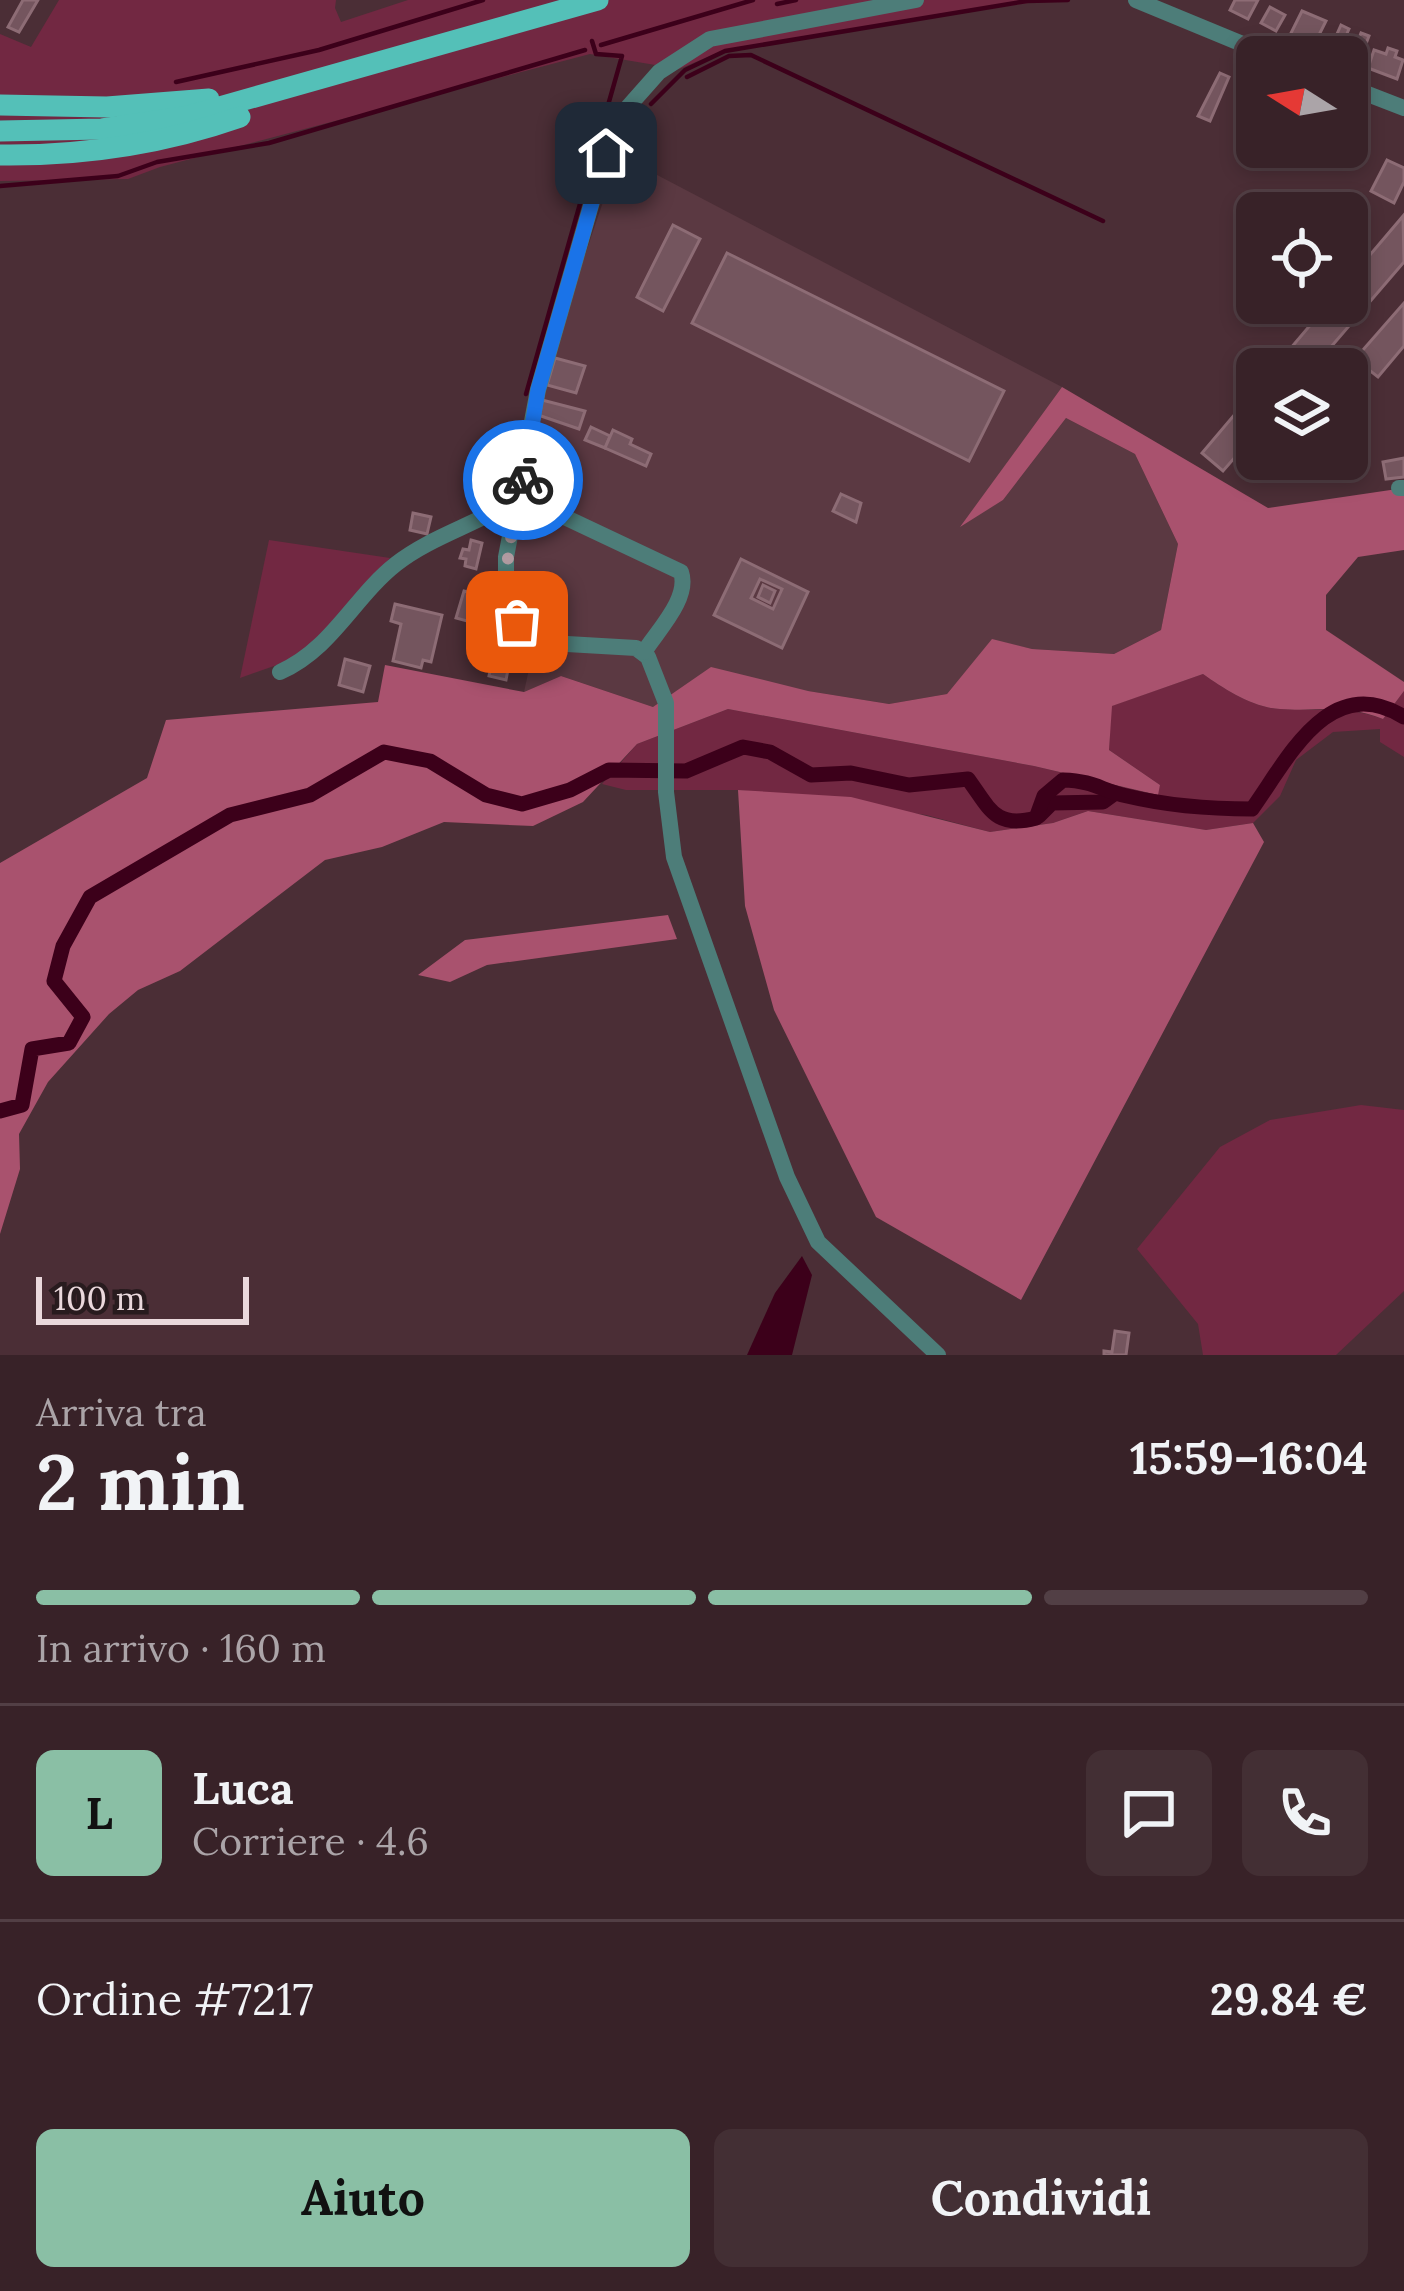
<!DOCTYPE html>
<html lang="it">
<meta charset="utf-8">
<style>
:root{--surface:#382228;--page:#432f34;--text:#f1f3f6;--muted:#aba4a8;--line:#523f45;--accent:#8abfa5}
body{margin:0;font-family:Lora,serif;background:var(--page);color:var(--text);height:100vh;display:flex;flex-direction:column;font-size:45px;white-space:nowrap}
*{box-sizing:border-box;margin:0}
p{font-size:39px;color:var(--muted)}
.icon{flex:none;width:66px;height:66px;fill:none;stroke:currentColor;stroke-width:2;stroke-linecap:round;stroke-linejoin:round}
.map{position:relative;height:1355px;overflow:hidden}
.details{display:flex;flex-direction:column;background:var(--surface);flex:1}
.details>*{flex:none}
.needle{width:78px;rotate:281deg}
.fabs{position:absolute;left:1236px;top:36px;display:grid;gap:24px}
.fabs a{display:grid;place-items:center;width:132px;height:132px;border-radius:18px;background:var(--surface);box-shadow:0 6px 18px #0003,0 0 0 3px var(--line);font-size:60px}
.scale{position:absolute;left:36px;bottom:30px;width:213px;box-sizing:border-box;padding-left:12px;border:6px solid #ead8dc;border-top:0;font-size:33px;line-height:42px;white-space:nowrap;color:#ead8dc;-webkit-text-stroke:9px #281b1e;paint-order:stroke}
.pin{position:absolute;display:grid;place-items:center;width:102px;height:102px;color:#fff;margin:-51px;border-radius:24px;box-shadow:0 6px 18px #0006}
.courier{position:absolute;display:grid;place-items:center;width:120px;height:120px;margin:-60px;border:9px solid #1a73e8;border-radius:50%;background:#fff;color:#222;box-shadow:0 3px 15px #0007}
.overview em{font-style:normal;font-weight:700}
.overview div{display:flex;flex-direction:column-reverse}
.overview{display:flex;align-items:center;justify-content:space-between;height:204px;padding:0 36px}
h1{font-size:78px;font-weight:700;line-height:90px}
.bar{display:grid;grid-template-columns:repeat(4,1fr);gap:18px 12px;align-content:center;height:144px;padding:0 36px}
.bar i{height:15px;border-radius:9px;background:var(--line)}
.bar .active{background:var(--accent)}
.bar p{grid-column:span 4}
.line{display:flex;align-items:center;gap:30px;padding:0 36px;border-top:3px solid var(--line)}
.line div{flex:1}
.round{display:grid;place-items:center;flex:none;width:126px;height:126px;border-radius:18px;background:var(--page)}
.primary-button{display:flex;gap:24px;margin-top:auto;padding:24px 36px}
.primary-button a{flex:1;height:138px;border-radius:18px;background:var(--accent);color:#111;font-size:48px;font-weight:700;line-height:138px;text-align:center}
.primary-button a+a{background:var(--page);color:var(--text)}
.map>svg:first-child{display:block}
.built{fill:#5b3942}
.green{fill:#722842}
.forest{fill:#a9526e}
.water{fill:#3c001a}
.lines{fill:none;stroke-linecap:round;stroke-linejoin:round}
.stream{stroke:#3c001a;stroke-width:4.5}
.canal{stroke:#3c001a;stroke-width:15}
.building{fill:#74555e;stroke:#8d6c75;stroke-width:3;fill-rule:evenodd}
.minor{stroke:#4d7d79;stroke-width:16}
.major{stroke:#54c0b8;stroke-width:21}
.done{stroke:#b29ca2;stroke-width:12;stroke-dasharray:0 21.6}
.route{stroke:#1a73e8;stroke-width:15}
</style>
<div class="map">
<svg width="1404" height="1355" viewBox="0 0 1404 1355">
<rect width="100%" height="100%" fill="#4b2e36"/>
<polygon class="built" points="619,155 1062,387 963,524 1003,500 1066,418 1135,454 1178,544 1161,630 1114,654 1032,649 992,640 947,694 889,704 808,691 653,707 561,676 524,692 536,637 517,622 504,562 535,402"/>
<g class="green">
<polygon points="59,0 336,0 335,8 341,22 408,0 1047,0 727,49 679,69 590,54 160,167 128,179 0,181 0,34 31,47"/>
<polygon points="269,540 390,558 321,636 294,659 240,678"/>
<path d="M1203,674C1224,689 1254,708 1280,709C1321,712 1341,704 1383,719L1404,691V757L1380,742V729L1333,732L1296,760L1280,796L1253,823L1206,830L1088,811L1053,823L990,832L926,815L784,795L738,790H626L602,784L637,744L728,709L1034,766L1157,795L1160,785L1109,750L1111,706Z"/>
<polygon points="1361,1105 1404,1110 1404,1291 1336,1355 1203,1355 1198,1324 1137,1249 1220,1147 1270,1120"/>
</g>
<g class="forest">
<path d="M1062,387L1268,508L1404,488V550L1358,557L1326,595V630L1404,682V691L1383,719C1339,703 1323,712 1280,709C1254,708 1224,689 1203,674L1112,706L1109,750L1160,785L1158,795L1034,766L728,709L637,744L583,802L533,826L444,822L382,847L325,860L180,971L138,990L109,1014L48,1082L19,1134L20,1169L0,1234V863L147,778L166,720L378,702L385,665L524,692L561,676L653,707L711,667L808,691L889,704L947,694L992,639L1032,649L1114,654L1161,630L1178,544L1135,454L1066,418L1003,500L960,527Z"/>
<polygon points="738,790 851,797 990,832 1053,823 1088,811 1206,830 1253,823 1264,842 1021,1300 876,1217 774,1010 745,906"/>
<polygon points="668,915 677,939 487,965 450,982 418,975 465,940"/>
</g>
<polygon class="water" points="802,1256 812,1275 792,1355 747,1355 775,1293"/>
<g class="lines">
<g class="stream">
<polyline points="777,4 796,0"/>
<polyline points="601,45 753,0"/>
<polyline points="687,77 729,56 751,55 1103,221"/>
<polyline points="176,82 319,50 483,0"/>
<polyline points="651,104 685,70 725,51 1027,1 1068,0"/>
<polyline points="0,186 118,176 157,162 269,143 585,50"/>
<polyline points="526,394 622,56 596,54 592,41"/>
</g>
<g class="canal">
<polyline points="1039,816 1052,803 1103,802 1114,794"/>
<path d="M0,1111L22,1105L32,1049L69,1043L83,1017L54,981L63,946L90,897L230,815L310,795L384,752L430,761L486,795L522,804L570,790L609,770L686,771L743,747L770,752L811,775L851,773L909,785L968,779C990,809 995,829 1036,818L1044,796L1063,780C1095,781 1100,790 1127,796C1169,806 1209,809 1252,809C1288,759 1329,671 1404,717"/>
</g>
</g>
<g class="building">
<polygon points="23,0 38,0 19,32 8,27"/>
<polygon points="1235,0 1258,0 1248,19 1230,10"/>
<polygon points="1270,7 1285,15 1276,31 1261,23"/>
<polygon points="1302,11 1326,21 1312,49 1289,37"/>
<polygon points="1341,25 1349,29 1345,38 1357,43 1361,33 1369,36 1358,65 1329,52"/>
<polygon points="1388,48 1397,51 1395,57 1403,60 1397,79 1368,68 1374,50 1386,54"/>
<polygon points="1220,73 1229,77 1210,121 1198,116"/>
<polygon points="1387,160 1404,168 1404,182 1394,203 1371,191"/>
<polygon points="1403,216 1404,262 1312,369 1273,369 1329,303 1347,303 1347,282"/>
<polygon points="673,225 700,239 663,311 637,297"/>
<polygon points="727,253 1004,391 969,461 692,323"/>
<polygon points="1404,303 1404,346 1378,377 1355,359"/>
<polygon points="555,358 585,366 576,393 547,385"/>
<polygon points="1257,388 1257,432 1223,471 1202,453"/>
<polygon points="542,400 585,411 579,429 538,415"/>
<polygon points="591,427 610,436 605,448 585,440"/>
<polygon points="613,430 632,439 630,444 651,454 646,466 605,448"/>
<polygon points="1404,458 1404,477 1386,479 1383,462"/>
<polygon points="841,494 861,503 856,522 833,511"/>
<polygon points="413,513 431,517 427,534 410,530"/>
<polygon points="471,540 482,543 476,569 465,566 466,559 460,558 463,549 469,550"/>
<path d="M741,559L808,592L782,648L714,615ZM760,579L782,589L773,609L751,598Z"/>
<polygon points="763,585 775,591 770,603 758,597"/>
<polygon points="464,591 485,597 478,624 456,618"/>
<polygon points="395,604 442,615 431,662 423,660 421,668 393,661 401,624 391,621"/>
<polygon points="497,639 507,641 506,647 512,649 506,680 489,676"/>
<polygon points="345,659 370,666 363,692 339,685"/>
<polygon points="1115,1331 1129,1333 1126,1355 1104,1355 1104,1351 1112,1352"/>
</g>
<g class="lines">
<g class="minor">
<polyline points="916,0 710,39 659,72 628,107 606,153 538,390 506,557 506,597 517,623 538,638 567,644 636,648 648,657 666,703 666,792 674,857 787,1177 818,1242 938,1355"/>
<polyline points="1136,0 1274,57"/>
<polyline points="1347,86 1404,108"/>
<polyline points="1399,488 1404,488"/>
<path d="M520,496L681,572C690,598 658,630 644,652"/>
<path d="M280,672C332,649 354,597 396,564C433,535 482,523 520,496"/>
</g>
<g class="major">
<polyline points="0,105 107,107 209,99"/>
<polyline points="0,131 102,129 184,117 598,0"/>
<path d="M0,155C81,156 163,144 240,117"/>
</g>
</g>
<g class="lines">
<path class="done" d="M517,622C496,571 514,532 523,480"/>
<polyline class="route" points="523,480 538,390 606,153"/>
</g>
</svg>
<div class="fabs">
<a><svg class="needle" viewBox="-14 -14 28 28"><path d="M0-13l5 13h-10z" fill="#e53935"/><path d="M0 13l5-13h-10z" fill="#aba4a8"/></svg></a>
<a><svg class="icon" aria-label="locate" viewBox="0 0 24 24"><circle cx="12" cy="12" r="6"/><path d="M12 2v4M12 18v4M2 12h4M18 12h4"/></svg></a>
<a><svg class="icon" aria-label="layers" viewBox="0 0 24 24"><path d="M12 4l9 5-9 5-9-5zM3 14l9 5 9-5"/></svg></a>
</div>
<div class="scale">100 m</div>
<div class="pin" style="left:517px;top:622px;background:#ea580c"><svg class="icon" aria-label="bag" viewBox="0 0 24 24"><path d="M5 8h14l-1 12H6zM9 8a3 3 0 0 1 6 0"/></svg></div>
<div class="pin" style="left:606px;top:153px;background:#1f2937"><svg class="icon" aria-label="home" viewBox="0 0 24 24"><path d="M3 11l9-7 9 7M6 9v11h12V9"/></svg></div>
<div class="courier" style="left:523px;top:480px"><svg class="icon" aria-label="bike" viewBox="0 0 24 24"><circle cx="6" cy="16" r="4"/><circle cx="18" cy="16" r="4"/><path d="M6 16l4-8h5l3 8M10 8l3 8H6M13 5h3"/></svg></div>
</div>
<section class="details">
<div class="overview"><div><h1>2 min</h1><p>Arriva tra</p></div><em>15:59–16:04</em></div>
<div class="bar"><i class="active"></i><i class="active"></i><i class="active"></i><i></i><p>In arrivo · 160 m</p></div>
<div class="line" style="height:216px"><b class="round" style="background:var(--accent);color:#111">L</b><div><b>Luca</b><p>Corriere · 4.6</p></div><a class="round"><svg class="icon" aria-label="chat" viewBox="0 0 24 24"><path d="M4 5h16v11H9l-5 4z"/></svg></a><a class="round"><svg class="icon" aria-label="phone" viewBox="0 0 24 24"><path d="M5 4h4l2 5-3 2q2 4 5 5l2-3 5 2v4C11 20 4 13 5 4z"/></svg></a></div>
<div class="line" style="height:156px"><div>Ordine #7217</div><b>29.84 €</b></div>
<div class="primary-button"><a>Aiuto</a><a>Condividi</a></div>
</section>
